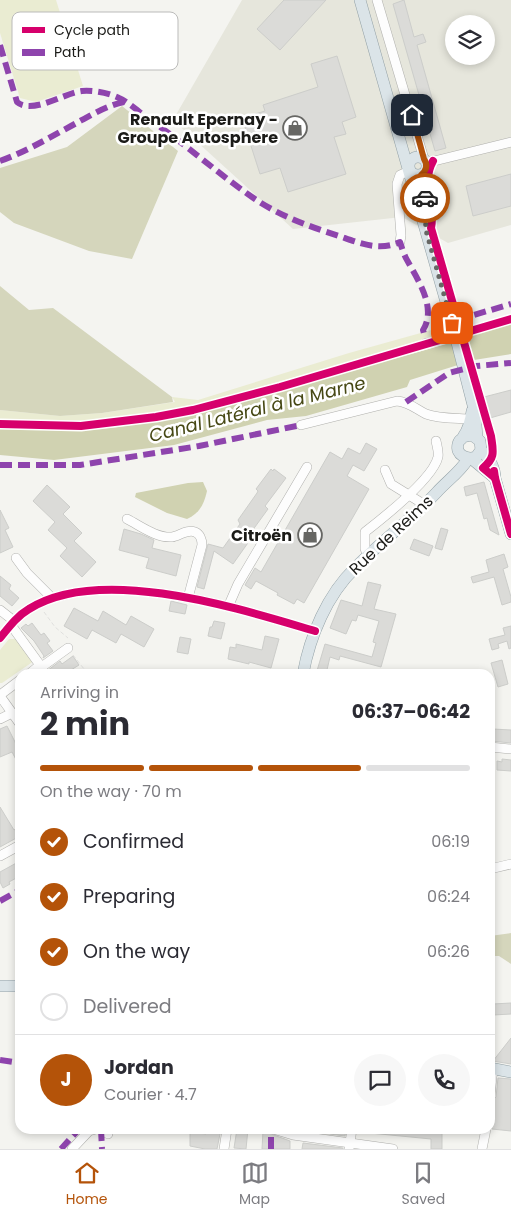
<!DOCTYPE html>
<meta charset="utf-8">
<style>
:root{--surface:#fff;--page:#f7f7f7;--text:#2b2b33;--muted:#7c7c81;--line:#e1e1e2;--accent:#b45309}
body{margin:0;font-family:Poppins,sans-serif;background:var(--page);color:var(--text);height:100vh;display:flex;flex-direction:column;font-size:19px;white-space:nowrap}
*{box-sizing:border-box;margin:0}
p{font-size:16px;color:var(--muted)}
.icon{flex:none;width:28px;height:28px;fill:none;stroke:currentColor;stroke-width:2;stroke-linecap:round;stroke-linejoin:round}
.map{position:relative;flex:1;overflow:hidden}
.details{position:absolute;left:15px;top:669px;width:480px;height:465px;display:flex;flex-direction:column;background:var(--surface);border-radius:15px;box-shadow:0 2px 8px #0003}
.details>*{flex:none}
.fabs{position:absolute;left:445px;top:15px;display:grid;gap:10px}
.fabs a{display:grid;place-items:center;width:50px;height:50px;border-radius:50%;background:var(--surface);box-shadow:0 2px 8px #0003;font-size:25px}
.pin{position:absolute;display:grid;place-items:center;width:42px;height:42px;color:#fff;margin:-21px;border-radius:10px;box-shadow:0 2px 8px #0006}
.courier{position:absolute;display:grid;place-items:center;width:50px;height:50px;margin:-25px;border:4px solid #b45309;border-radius:50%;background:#fff;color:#222;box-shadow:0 1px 6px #0007}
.overview em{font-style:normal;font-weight:700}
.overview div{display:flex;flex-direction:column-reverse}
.overview{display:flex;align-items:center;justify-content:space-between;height:85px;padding:0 25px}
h1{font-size:32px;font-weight:700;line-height:38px}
.bar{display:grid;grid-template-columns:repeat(4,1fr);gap:8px 5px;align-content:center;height:60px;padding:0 25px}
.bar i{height:6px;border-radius:4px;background:var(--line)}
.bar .current{background:var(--accent)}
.bar p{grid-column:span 4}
.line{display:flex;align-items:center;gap:12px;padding:0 25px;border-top:1px solid var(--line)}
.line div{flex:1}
.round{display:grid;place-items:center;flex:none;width:52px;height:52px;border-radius:26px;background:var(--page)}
ol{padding:0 25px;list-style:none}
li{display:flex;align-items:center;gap:15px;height:55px}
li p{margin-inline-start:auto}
li .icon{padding:5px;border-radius:50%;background:var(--accent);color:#fff;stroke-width:4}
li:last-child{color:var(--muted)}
li i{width:28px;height:28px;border:2px solid var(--line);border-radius:50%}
.menu{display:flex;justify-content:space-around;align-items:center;height:70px;border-top:1px solid var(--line);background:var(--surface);font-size:14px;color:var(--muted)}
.menu a{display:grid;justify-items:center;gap:2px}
.menu .current{color:var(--accent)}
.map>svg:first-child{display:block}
.built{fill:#e6e6dc;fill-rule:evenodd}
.green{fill:#eaecd2}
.forest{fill:#d5d6bc}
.water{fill:#d0d2b1}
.building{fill:#dbdbd8;stroke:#cccdca}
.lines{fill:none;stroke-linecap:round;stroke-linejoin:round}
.minor-casing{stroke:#b0b0ad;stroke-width:10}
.major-casing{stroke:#93a1a6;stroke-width:12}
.path{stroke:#e0e0de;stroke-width:1;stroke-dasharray:4 2.5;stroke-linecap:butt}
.minor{stroke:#fdfdfd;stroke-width:9}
.major{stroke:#dbe4e8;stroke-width:11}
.quiet{stroke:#8e44ad;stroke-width:6;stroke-dasharray:12 6;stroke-linecap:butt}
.cycleway-casing{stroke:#fff;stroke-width:11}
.cycleway{stroke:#d6006c;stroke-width:8}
.done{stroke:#676764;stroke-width:5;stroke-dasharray:0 9}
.route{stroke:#b45309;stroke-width:6}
.labels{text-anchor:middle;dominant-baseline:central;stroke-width:5;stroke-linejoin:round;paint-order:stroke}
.poi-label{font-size:16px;font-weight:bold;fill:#1b1b18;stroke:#fff;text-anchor:end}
.street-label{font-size:16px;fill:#1b1b18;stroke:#fff}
.water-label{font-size:18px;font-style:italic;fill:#464814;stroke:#fff}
.key{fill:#fff;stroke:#bbbbba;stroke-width:1}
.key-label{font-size:14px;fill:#1b1b18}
</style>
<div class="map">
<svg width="511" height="1149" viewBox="0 0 511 1149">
<rect width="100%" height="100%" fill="#f4f4f0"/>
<path class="built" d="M242,0H511V225L448,243L402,217L293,229L173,120ZM454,24H486V56H454Z"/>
<g class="green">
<polygon points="0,0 56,0 83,86 36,102 20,98 0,33"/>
<polygon points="435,329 432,339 182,409 92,421 45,422 0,421 0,410 60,416 102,413 175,402 172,397 198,400 349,353"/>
<polygon points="9,639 17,639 34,661 2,683 0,683 0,650"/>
</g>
<g class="forest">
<polygon points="122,106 178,151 132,259 89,251 14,223 0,212 0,168 67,147"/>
<polygon points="0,286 29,310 53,308 172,397 173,402 102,413 60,416 0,410"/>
<polygon points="511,933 511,964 499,956 490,956 490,936"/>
</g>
<g class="water">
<path d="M511,323V354L474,360L410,380L407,387L306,416L267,420L174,445L54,460L0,455V428C44,431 93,432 137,424C187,416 236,402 284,388C346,372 407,355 468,338L480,331Z"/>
<path d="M203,482L207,491C204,504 200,513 187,519L167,513L135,497L136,493L188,483Z"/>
</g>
<g class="building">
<polygon points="284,0 326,0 280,50 257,29"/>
<polygon points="404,0 414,37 423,34 426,42 417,45 446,148 435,151 393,4"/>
<polygon points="337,56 356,117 342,122 346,134 334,137 346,174 288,192 280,168 260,174 242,118 265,111 263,105 318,87 311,64"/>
<polygon points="511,174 511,206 473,216 466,186"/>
<polygon points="511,390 511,412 490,418 484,397"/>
<polygon points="366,443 377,449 364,471 353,465 347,476 369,489 304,603 297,599 294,604 277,595 278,593 256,581 251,589 245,585 255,568 261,572 330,452 342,459 348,448 360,454"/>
<polygon points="271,469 273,471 274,469 286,478 265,506 268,509 247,538 250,540 233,564 214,551 204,589 197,587 208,544 223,548 240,524 238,520 257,493 258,491 256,489"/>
<polygon points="484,482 489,500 499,535 490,530 487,518 484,519 477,493 466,496 464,487"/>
<polygon points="47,485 70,507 63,514 82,533 74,541 96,562 82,577 60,556 67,548 48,530 55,522 33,501"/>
<polygon points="0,510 9,528 5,530 13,547 0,553"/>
<polygon points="441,528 448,530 442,550 435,548"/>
<polygon points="124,529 141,534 154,540 152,548 181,555 176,576 146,568 149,558 119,550"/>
<polygon points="414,539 433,546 429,556 410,549"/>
<polygon points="504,554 508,567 503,569 511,597 511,602 502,605 494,577 473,583 471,577 489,572 486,560"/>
<polygon points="0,576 11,585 9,589 19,598 12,606 0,596"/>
<polygon points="368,582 381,585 374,609 396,614 381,667 340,656 339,660 330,657 326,674 316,674 325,644 372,657 376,643 373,642 379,621 358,615 356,621 352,620 346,634 330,628 341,600 362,606"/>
<polygon points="171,601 187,605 185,614 169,611"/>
<polygon points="74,608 98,621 103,611 126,625 131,616 154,629 144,647 121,634 116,643 92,630 87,639 64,626"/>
<polygon points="214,621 225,623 221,639 208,636 210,627 212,627"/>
<polygon points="32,623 41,635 44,633 50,641 47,643 53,651 43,658 44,656 34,641 21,628 26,624 28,626"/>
<polygon points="511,626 511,648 509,649 507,641 498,644 499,648 492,650 489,639 505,635 503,628"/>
<polygon points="265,636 279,639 271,668 249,662 249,664 228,659 230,647 236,648 236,644 262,650"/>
<polygon points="180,637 191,639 188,654 177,652"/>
<polygon points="73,656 79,665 71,670 74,674 39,674 47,671 60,661 62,664"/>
<polygon points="502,660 508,684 498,687 491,663"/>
<polygon points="7,726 20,752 20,767 12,752 0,757 0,729"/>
<polygon points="493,729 511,730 511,743 491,741"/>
<polygon points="502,759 511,760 511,771 497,770 497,761 502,762"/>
<polygon points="0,807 14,830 20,826 20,836 0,847"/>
<polygon points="20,861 20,876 9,882 10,884 3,888 0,882 0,872"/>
<polygon points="511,1003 511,1014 493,1015 493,1004"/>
<polygon points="511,1038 511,1064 493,1061"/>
<polygon points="498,1078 511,1079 511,1131 492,1129 490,1124 491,1102 496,1097"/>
<polygon points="207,1129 221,1129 217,1149 205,1149 190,1146 190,1132 206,1134"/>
<polygon points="237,1129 248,1129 246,1149 234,1148"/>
<polygon points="314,1129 346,1129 345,1136 314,1132"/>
<polygon points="370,1129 406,1129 406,1131 420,1132 420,1129 430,1129 430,1133 442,1133 442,1149 431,1149 431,1139 370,1133"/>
<polygon points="263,1131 290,1141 290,1149 262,1149"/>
<polygon points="303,1143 343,1148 343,1149 302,1149"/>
</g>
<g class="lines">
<g class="minor-casing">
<g id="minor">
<polyline points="377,0 424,159"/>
<polyline points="426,163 511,142"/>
<polyline points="421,175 428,216 425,226"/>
<polyline points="400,242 401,235 397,184 400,175 409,171"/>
<path d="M301,425L397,401C409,402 416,409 426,414C439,419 457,418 470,419"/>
<polyline points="385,470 391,484 425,505"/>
<path d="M127,519C141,526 156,538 172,537C179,536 187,529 195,532C200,534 202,540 202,545L188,598"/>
<path d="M369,555L365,549V532C383,518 433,479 438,457C439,452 437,446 436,441"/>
<polyline points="16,558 27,573 52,598"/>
<polyline points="228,607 238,584 307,467"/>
<polyline points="0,610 14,621"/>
<polyline points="11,625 40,665"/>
<path d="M0,638C9,627 17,616 29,609C101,564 240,609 315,631"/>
<polyline points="29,674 40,665 43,666 68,648"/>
<polyline points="0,695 20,680"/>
<polyline points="0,696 20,724"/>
<polyline points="0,719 12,713"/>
<polyline points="490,747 511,749"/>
<polyline points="0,856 20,845"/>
<polyline points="490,869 511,864"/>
<polyline points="490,1096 493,1068"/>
<polyline points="102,1129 108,1134"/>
<polyline points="273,1129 293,1135 393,1149"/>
<polyline points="72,1149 89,1131 96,1129"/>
<polyline points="224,1149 227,1129"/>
<polyline points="349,1149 352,1129"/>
<polyline points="482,1149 486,1129"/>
</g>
</g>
<g class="major-casing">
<g id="major">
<polyline points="360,0 452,323 475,413 477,437"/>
<circle cx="418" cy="166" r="9"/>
<path d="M463,437L472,435L480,441L481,450L476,457C467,460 455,455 458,444C460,438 460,442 463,437C468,430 471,419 472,411"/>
<path d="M481,450C489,458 495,468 495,478L511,534"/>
<polyline points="472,459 495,478"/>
<path d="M303,674C310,636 327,595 355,568C381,541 411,520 437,492C447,481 460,472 468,459"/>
<polyline points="0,986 20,986"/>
<polyline points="490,1068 511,1072"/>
</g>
</g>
<g class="path">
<polyline points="44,612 55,627 68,638"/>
<polyline points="73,655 88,674"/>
<polyline points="490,1014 490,1027"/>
</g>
<use href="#minor" class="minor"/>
<use href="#major" class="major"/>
<g class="quiet">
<path d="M0,45L17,102C32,115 64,93 82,91C93,90 109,93 119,98C128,102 138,111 146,117C183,142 216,172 252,197C279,216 311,227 342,237C362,244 380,251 400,242C402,248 404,255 407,260C418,280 437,308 423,330L427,344"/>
<path d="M0,161C25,152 47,139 71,126C88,117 105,106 124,102"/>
<polyline points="457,320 511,304"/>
<polyline points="406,402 449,373 476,366 511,363"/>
<polyline points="0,465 80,465 199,446 301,425"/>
<polyline points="0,901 20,890"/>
<polyline points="0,1060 20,1063"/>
<polyline points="101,1129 102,1149"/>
<polyline points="61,1149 79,1129"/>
<polyline points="271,1149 271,1129"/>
</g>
<g class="cycleway-casing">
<g id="cycleway">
<path d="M433,161C420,184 436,204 431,228L491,436C493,451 496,457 483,468L495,478"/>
<polyline points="0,424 81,426 156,417 193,410 280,387 511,319"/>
<polyline points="494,471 495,478 511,534"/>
<path d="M0,638C9,627 17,616 29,609C101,564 240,609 315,631"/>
</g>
</g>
<use href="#cycleway" class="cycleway"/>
</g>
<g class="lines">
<polyline class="done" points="425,198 428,216 425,227 452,323"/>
<path class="route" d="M412,115L424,159C428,165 427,170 421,175L425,198"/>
</g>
<defs>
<g id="shop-ring" transform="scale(1.25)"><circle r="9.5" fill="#fff" stroke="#676764" stroke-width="1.5"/><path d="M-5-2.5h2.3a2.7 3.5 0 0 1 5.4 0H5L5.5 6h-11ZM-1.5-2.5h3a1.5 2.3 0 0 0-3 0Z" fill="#676764"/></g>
</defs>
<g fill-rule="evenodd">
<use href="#shop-ring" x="295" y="128"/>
<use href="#shop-ring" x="310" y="535"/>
</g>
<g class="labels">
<g class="poi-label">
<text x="278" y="119">Renault Epernay -<tspan x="278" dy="18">Groupe Autosphere</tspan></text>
<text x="292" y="535">Citroën</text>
</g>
<g class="street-label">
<text transform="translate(391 535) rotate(-43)">Rue de Reims</text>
</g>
<g class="water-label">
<text transform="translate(257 409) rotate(-14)">Canal Latéral à la Marne</text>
</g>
</g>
<rect x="12" y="12" width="166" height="58" rx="8" class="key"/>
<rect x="22" y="27" width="23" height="6" fill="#d6006c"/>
<rect x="22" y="49" width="23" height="7" fill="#8e44ad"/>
<g class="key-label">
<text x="54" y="35">Cycle path</text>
<text x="54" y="57">Path</text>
</g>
</svg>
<div class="fabs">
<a><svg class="icon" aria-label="layers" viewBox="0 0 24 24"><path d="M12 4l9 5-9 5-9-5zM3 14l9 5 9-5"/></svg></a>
</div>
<div class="pin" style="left:452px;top:323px;background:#ea580c"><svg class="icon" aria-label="bag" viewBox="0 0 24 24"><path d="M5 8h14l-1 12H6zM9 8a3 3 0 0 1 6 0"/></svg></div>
<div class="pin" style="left:412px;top:115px;background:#1f2937"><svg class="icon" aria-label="home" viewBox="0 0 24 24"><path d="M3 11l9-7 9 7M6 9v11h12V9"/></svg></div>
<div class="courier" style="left:425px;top:198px"><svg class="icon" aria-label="car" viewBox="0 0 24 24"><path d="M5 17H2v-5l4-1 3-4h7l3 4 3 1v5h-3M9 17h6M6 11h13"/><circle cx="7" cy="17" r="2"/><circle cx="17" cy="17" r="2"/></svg></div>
<section class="details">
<div class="overview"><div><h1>2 min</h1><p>Arriving in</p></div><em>06:37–06:42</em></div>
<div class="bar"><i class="current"></i><i class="current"></i><i class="current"></i><i></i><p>On the way · 70 m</p></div>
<ol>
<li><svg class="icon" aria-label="check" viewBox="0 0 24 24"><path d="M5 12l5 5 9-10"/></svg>Confirmed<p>06:19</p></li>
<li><svg class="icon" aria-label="check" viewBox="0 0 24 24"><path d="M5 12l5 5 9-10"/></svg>Preparing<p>06:24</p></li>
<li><svg class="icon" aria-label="check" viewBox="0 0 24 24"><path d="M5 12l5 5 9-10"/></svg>On the way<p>06:26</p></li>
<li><i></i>Delivered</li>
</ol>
<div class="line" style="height:90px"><b class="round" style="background:var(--accent);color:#fff">J</b><div><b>Jordan</b><p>Courier · 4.7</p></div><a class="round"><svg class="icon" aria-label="chat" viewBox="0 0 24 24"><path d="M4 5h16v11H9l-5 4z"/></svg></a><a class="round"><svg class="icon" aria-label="phone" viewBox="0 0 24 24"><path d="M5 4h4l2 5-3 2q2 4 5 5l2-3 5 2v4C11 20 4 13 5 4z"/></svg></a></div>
</section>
</div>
<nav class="menu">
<a class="current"><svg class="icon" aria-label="home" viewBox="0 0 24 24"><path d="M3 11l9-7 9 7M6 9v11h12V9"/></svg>Home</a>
<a><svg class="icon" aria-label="map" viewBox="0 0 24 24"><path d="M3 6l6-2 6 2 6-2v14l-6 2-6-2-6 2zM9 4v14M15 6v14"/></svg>Map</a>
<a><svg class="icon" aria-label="saved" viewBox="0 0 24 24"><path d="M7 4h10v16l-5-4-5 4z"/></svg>Saved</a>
</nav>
